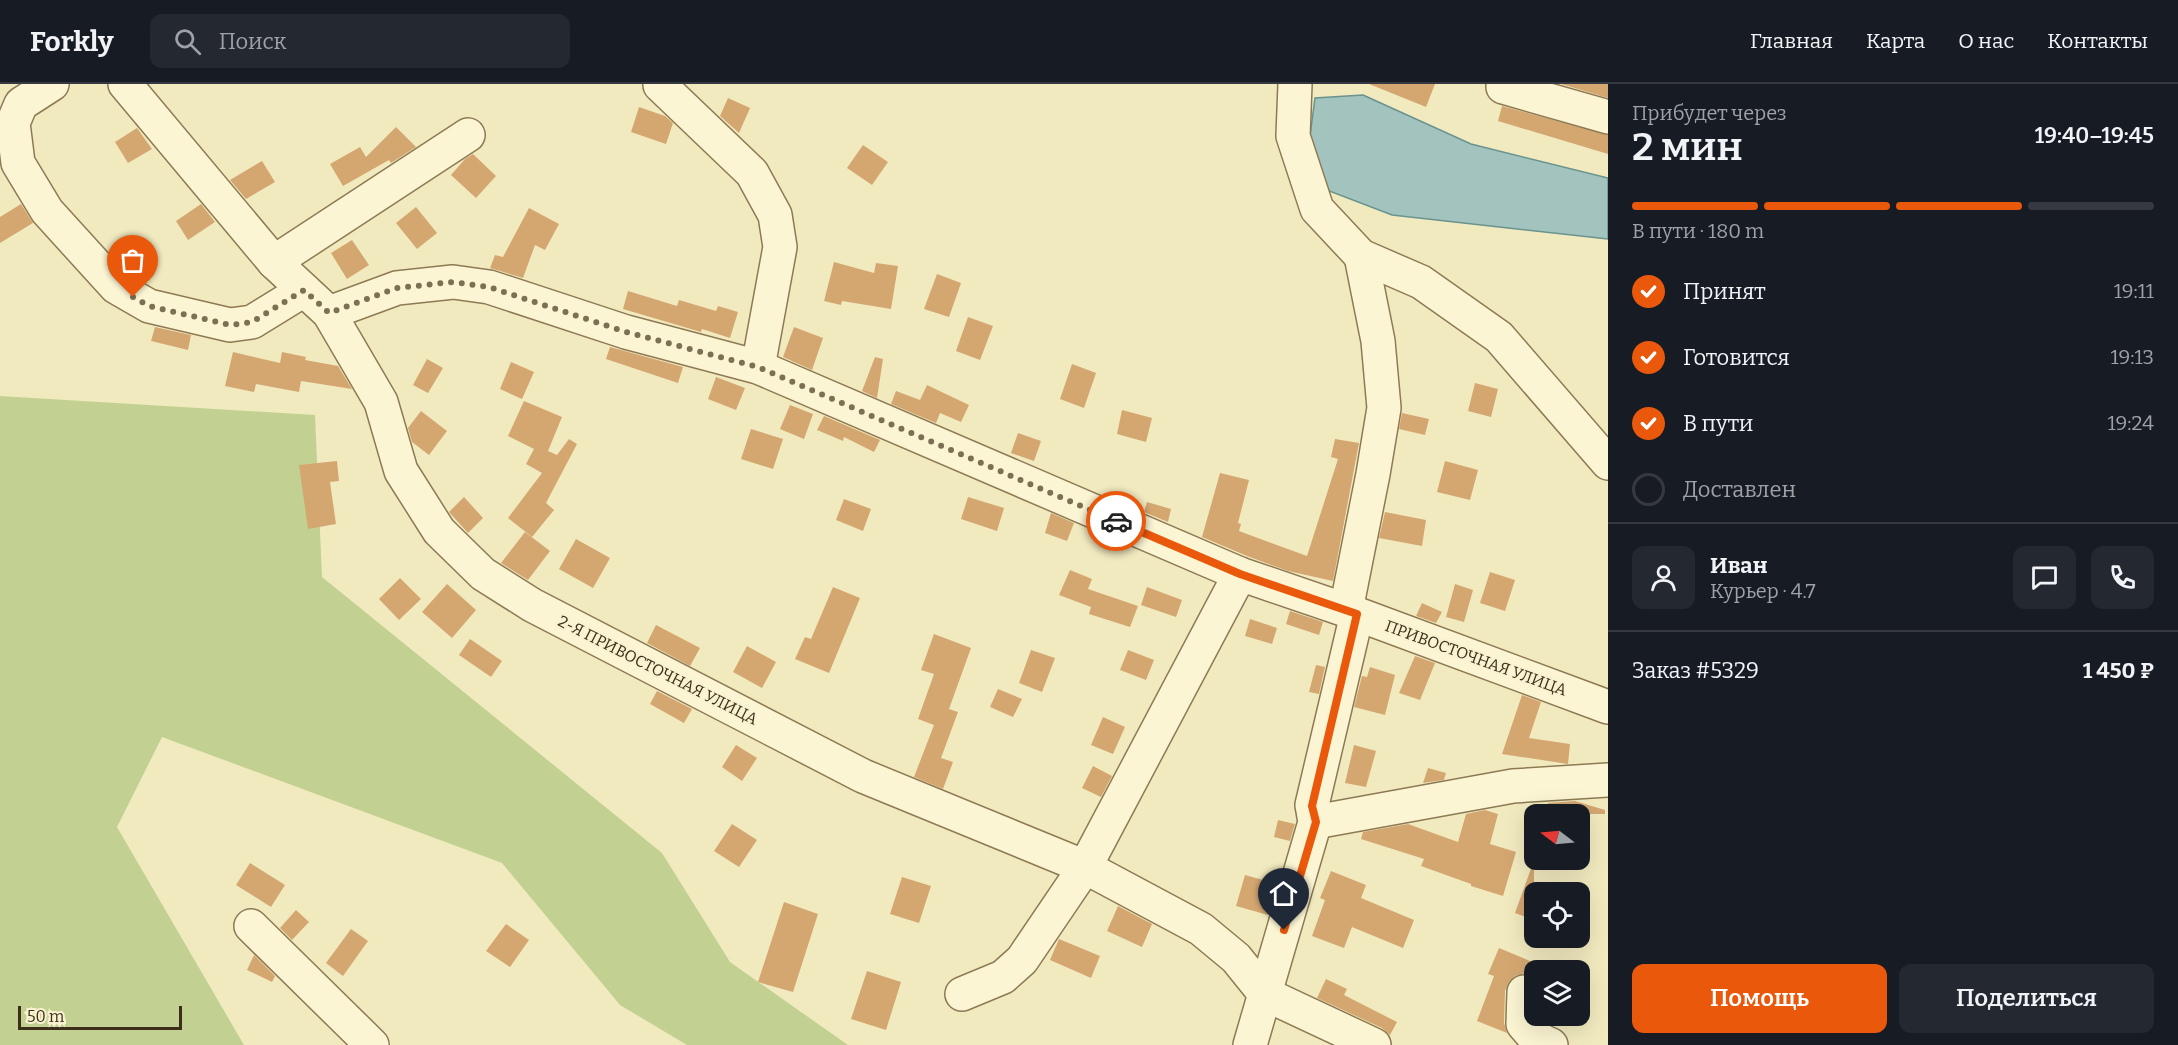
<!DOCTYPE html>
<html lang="ru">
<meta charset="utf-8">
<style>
:root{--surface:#171b24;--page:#242831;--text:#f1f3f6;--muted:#9ea1a6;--line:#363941;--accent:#ea580c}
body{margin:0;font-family:Bitter,serif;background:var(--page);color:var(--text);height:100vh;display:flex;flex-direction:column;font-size:22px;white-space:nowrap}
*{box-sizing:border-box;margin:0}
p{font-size:20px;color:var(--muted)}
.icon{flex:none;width:33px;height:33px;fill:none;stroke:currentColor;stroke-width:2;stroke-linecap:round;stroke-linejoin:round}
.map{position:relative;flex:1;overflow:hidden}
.panel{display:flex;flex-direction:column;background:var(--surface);width:570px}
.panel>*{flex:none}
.needle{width:39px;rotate:286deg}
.buttons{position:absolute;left:1524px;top:720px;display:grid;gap:12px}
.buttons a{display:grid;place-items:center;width:66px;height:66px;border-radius:12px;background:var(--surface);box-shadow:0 6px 24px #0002;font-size:30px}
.scale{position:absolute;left:18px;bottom:15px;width:164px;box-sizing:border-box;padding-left:6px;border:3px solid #3b2f1b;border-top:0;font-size:16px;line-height:21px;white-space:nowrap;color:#3b2f1b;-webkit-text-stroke:4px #f9f2d0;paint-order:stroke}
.pin{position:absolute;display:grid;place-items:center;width:51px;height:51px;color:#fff;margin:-62px -26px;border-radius:50% 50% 50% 0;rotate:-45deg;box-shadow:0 0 6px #0007}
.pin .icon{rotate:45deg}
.courier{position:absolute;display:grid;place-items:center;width:60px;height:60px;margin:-30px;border:4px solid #ea580c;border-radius:50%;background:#fff;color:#222;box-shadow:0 2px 8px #0007}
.overview em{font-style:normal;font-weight:600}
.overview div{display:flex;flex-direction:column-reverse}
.overview{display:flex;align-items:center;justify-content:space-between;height:102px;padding:0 24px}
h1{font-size:39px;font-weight:600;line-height:45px}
.bar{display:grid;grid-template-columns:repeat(4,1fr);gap:9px 6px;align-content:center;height:72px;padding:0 24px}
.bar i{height:8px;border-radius:4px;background:var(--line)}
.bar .active{background:var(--accent)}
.bar p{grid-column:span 4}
.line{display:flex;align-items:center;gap:15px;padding:0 24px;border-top:2px solid var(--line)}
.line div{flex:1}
.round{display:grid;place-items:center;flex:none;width:63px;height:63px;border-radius:12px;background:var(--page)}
ol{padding:0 24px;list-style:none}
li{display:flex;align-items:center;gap:18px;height:66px}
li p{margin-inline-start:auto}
li .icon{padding:6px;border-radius:50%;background:var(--accent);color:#fff;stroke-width:4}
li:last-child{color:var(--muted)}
li i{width:33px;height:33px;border:3px solid var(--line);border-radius:50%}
.primary-button{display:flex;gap:12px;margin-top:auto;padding:12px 24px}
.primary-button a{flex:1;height:69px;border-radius:12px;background:var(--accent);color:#fff;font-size:24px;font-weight:600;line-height:69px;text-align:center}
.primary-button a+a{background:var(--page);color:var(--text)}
header{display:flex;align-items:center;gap:36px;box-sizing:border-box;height:84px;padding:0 30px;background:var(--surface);border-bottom:2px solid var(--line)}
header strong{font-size:28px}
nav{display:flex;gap:33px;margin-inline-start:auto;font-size:21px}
.search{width:420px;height:54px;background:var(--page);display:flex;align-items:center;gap:15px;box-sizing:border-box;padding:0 21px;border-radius:12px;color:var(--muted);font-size:22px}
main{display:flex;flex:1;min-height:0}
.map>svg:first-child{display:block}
.green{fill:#c2d192}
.water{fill:#a3c4be;stroke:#69938e;stroke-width:1.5}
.building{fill:#d4a771}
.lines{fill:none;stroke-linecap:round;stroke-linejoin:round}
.minor-casing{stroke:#8d7a55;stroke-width:36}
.minor{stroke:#fcf5d3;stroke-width:33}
.done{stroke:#7b7054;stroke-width:6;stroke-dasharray:0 10.8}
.route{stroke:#ea580c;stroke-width:8}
.labels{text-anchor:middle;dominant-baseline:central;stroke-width:4.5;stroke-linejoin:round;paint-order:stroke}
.street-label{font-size:16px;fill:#3b2f1b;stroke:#f9f2d0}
</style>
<header>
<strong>Forkly</strong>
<div class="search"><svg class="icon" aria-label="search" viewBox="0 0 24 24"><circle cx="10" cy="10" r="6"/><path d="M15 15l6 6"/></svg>Поиск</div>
<nav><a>Главная</a><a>Карта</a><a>О нас</a><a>Контакты</a></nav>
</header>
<main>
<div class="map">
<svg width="1608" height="961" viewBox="0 0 1608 961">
<rect width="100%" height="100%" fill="#f2eabf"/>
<polygon class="green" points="0,312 315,331 322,493 662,769 730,878 848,961 687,961 620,921 502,779 162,653 117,743 244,961 0,961"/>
<polygon class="water" points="1363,11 1471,60 1608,94 1608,155 1392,131 1324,105 1308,67 1315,14"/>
<g class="building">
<polygon points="1369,0 1435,0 1426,23"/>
<polygon points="1561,0 1608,0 1608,14"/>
<polygon points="728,14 750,24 739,49 720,32"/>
<polygon points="1502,22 1608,51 1608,70 1498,37"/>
<polygon points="639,23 665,32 673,39 666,60 631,48"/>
<polygon points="396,43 416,63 391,79 389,76 343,102 330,80 360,63 366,73"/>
<polygon points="137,44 152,65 128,79 115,58"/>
<polygon points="863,61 888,78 872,101 847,84"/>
<polygon points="473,70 496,92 476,114 451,91 465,75"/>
<polygon points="262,77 275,98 246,115 230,96"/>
<polygon points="21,120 33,139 0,159 0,133"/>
<polygon points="201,120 215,138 188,156 176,137"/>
<polygon points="416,123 437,149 417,165 396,139"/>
<polygon points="529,124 559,140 545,166 535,161 523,194 490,184 495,171 503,173"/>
<polygon points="352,156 369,181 347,195 331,169"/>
<polygon points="834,178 874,189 876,179 898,182 891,225 842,217 841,221 824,217"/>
<polygon points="937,190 961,199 949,233 924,225"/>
<polygon points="628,207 677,222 679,216 716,227 718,222 738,228 730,254 702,245 701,248 623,225"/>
<polygon points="968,233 993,242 980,276 956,267"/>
<polygon points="155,243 191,251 188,266 151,257"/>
<polygon points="794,243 823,254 812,286 783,273"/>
<polygon points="610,263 683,283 678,299 606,275"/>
<polygon points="233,268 280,279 282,268 306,273 305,276 338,282 352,305 301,297 299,308 256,300 254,308 225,302"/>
<polygon points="875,273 883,275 877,314 862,307"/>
<polygon points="427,275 443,284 428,309 413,301"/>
<polygon points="511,278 534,288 522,315 500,305"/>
<polygon points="1072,280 1096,289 1084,324 1060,315"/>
<polygon points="716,293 745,304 736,326 708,315"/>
<polygon points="1475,299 1498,305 1491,333 1468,327"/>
<polygon points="927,301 969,321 961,338 940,329 936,339 891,320 896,307 920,316"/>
<polygon points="524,317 562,333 548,367 557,371 569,355 577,360 546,419 554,426 532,453 508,434 542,389 526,380 534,365 508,352"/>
<polygon points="790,321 813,330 804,355 780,345"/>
<polygon points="1122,326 1152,334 1146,358 1117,350"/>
<polygon points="421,327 447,347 429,371 412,358 408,344"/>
<polygon points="1402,329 1429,335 1425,351 1399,345"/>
<polygon points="824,332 880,356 874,368 844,353 843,357 817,346"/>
<polygon points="751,345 783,355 773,385 741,375"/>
<polygon points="1018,349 1041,357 1034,377 1011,369"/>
<polygon points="1335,355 1359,359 1333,497 1288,487 1247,472 1202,453 1220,389 1249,396 1238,439 1241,440 1239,447 1307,472 1338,375 1331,373"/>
<polygon points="337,377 339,397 330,398 336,440 308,445 299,381"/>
<polygon points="1445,377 1478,386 1470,416 1437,408"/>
<polygon points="464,413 483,434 468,449 449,428"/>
<polygon points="968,413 1004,424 997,447 961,435"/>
<polygon points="844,415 871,425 863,447 836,436"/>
<polygon points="1147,418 1171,425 1168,438 1144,428"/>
<polygon points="1385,428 1426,436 1422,462 1379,454"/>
<polygon points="1051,429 1074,439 1067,457 1045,449"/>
<polygon points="525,448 550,467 528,496 501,479"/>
<polygon points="576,455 610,474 593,504 559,485"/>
<polygon points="1070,486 1092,495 1088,505 1138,522 1130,543 1089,530 1091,523 1059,511"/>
<polygon points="1490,488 1515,496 1505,527 1480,519"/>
<polygon points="400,494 421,515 399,536 379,515"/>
<polygon points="447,500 476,526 452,554 422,528"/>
<polygon points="1455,500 1473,506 1464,538 1446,533"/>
<polygon points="833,503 860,514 829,589 795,575 805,553 811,555"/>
<polygon points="1147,503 1182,516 1176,533 1141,521"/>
<polygon points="1422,519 1442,528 1436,539 1416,532"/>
<polygon points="1290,527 1323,538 1319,551 1286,540"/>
<polygon points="1250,535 1277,544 1272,560 1245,552"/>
<polygon points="656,541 700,564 690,582 647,559"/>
<polygon points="934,550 971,564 949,625 958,628 941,674 953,678 943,705 914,693 934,641 918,635 934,590 921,586"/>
<polygon points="470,555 502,577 491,593 459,571"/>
<polygon points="747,562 776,578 762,604 733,588"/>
<polygon points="1031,566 1055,574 1042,608 1019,599"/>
<polygon points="1128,566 1154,576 1146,596 1120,586"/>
<polygon points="1415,572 1435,579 1420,616 1399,609"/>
<polygon points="1316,581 1325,583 1319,610 1309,608"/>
<polygon points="1370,583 1395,591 1385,631 1354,623 1362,592 1367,593"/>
<polygon points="998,605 1022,615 1013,633 990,623"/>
<polygon points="657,607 692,625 684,639 650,620"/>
<polygon points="1522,611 1541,618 1529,654 1570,660 1568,680 1502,670"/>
<polygon points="1103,633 1125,643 1113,670 1091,661"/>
<polygon points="736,661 757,674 742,697 722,683"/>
<polygon points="1354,661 1376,667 1366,703 1345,699"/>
<polygon points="1093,682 1112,692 1101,713 1082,704"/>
<polygon points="1428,684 1446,689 1444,696 1423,699"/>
<polygon points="1575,717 1605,726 1605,730 1545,730 1548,719"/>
<polygon points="1485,726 1498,730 1490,760 1516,768 1503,812 1471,802 1471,800 1421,782 1424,775 1361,755 1363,748 1408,740 1458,758 1466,730"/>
<polygon points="1278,736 1295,740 1290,757 1274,753"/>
<polygon points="732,740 757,756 739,783 714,767"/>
<polygon points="250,779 285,801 271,823 236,801"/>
<polygon points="1532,782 1534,783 1534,836 1515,829"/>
<polygon points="1331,787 1366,801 1361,814 1414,836 1403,864 1352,843 1344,864 1312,852 1325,816 1320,814"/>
<polygon points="1245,791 1277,800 1268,831 1236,822"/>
<polygon points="902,793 931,802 919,839 890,830"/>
<polygon points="784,818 818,830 793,908 758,898"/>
<polygon points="1118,822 1152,840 1142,863 1107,847"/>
<polygon points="296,826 309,838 292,856 280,844"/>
<polygon points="506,840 529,856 510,883 486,867"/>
<polygon points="351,845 368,857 343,892 326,879"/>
<polygon points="1059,855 1100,872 1091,894 1050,876"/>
<polygon points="1499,864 1530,877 1525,889 1515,892 1508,899 1505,907 1504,939 1507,949 1477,937 1494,892 1488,890"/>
<polygon points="254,871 275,892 272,898 247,886"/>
<polygon points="867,887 901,898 886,946 851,935"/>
<polygon points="1326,895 1347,905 1344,911 1397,938 1390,951 1382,944 1317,914"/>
</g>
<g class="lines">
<g class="minor-casing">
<g id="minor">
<polyline points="52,0 21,20 13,39 18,79 47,127 116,203 149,222 230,241 252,238 304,206"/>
<polyline points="125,0 274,178 329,229 381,318 401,387 439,447 483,490 532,521 863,692 1085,783 1201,845 1236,874 1265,910 1374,961"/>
<polyline points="1295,0 1293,52 1317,125 1361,172 1421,198 1499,253 1608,379"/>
<polyline points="1504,0 1503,3 1608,33"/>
<polyline points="660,1 752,89 775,131 780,163 758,283"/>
<polyline points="274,178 468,51"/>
<polyline points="329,229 397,204 453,198 489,203 626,248 758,283 1240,490 1357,530 1608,623"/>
<polyline points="1346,526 1373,390 1384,324 1378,257 1361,172"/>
<polyline points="1315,738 1513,702 1608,696"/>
<polyline points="251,842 372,961"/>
<polyline points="1524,908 1523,940 1534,953 1551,961"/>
<polyline points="962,910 1003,893 1022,876 1085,783 1240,490"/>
<polyline points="1250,961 1315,738 1312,721 1357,530"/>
</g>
</g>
<use href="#minor" class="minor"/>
</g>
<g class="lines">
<polyline class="done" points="133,213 149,222 230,241 252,238 304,206 329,229 397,204 453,198 489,203 626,248 758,283 1116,437"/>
<polyline class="route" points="1116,437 1240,490 1357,530 1312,722 1316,738 1284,846"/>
</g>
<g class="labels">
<g class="street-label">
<text transform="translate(1476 574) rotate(20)">ПРИВОСТОЧНАЯ УЛИЦА</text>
<text transform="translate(658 586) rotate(27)">2-Я ПРИВОСТОЧНАЯ УЛИЦА</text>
</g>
</g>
</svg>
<div class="buttons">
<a><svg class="needle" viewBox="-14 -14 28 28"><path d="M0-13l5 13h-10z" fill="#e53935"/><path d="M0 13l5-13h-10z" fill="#9ea1a6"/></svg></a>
<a><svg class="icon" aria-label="locate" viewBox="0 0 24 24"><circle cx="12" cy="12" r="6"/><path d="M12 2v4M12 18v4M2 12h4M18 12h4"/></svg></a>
<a><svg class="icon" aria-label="layers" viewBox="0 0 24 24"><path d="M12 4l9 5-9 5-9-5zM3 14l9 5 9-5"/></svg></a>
</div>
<div class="scale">50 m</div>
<div class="pin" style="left:133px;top:213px;background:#ea580c"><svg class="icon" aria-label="bag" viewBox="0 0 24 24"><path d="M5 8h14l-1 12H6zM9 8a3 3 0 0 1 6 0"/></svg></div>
<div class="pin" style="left:1284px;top:846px;background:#1f2937"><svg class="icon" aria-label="home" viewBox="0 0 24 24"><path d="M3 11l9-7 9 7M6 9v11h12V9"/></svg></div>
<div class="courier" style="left:1116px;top:437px"><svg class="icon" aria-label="car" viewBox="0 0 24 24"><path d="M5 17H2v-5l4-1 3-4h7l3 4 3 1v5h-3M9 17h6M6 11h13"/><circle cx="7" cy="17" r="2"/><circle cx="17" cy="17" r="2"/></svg></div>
</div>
<section class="panel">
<div class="overview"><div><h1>2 мин</h1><p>Прибудет через</p></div><em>19:40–19:45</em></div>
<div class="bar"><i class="active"></i><i class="active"></i><i class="active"></i><i></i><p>В пути · 180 m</p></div>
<ol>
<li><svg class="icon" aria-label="check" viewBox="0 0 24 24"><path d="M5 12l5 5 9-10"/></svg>Принят<p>19:11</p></li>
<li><svg class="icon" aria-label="check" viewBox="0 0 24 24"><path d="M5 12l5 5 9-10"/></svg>Готовится<p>19:13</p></li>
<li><svg class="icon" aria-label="check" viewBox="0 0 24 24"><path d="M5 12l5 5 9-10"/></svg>В пути<p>19:24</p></li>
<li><i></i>Доставлен</li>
</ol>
<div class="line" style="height:108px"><a class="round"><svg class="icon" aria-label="person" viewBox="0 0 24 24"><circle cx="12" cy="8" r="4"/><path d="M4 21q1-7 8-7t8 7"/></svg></a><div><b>Иван</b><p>Курьер · 4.7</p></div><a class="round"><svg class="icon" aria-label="chat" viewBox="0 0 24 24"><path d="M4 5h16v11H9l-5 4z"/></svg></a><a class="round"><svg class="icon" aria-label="phone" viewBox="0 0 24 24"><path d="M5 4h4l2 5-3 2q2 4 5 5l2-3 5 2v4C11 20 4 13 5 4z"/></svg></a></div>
<div class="line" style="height:78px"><div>Заказ #5329</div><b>1 450 ₽</b></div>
<div class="primary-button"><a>Помощь</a><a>Поделиться</a></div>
</section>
</main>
